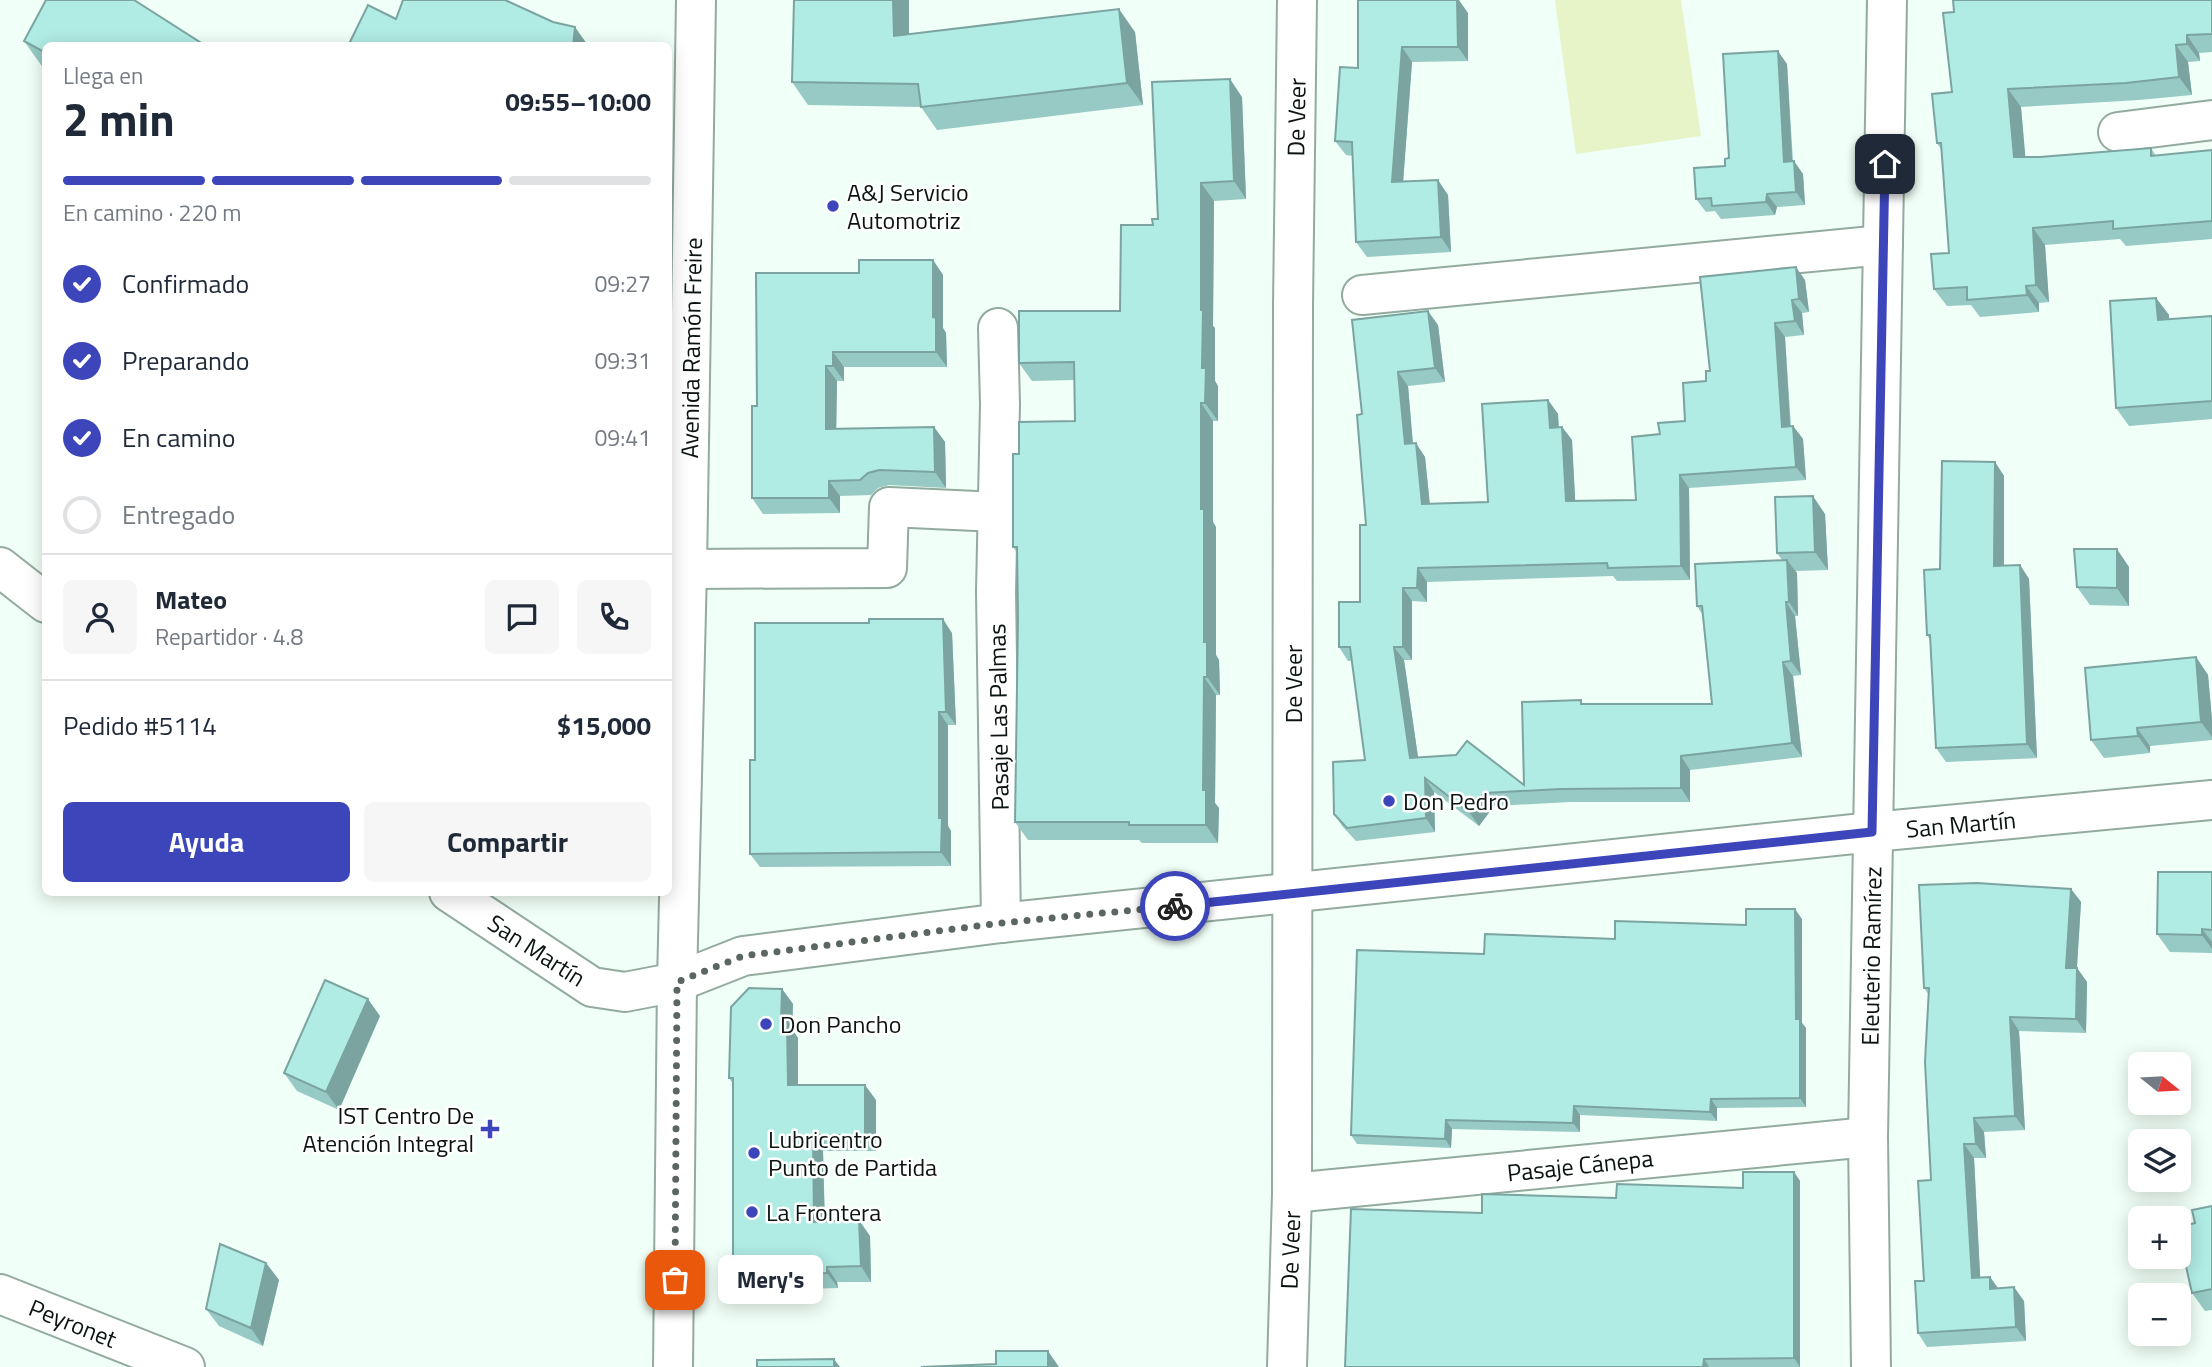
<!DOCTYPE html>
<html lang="es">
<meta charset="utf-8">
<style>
:root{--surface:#fff;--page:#f6f6f7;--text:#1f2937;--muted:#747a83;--line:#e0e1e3;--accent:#3c45b9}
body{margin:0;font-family:"Titillium Web",sans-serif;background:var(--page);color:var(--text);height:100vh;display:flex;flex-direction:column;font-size:26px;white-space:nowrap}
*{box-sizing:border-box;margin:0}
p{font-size:23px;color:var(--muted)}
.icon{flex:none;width:38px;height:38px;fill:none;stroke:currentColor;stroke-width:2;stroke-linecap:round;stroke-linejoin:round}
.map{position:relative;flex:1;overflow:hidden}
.side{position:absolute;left:42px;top:42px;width:630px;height:854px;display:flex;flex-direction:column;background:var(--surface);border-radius:10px;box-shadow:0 4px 18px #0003}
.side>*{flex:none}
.needle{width:46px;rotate:108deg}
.tools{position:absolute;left:2128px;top:1052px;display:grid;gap:14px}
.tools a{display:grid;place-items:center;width:63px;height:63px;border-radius:10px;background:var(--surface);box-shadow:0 4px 18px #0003;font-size:35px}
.pin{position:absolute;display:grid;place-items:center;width:60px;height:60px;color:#fff;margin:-30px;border-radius:14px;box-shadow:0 4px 10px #0006}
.courier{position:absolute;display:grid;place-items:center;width:70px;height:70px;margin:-35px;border:5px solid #3c45b9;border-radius:50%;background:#fff;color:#222;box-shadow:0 2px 9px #0007}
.bubble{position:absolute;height:49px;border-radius:10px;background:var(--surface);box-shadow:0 4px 18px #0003;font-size:23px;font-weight:700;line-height:49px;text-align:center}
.summary em{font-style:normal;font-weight:700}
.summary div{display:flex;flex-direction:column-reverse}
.summary{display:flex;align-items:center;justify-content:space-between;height:119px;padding:0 21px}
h1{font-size:46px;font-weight:700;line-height:52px}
.bar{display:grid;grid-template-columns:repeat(4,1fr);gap:10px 7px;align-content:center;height:84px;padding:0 21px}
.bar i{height:9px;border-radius:5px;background:var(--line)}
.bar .on{background:var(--accent)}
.bar p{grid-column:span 4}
.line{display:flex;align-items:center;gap:18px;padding:0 21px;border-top:2px solid var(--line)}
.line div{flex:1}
.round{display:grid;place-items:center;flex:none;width:74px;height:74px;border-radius:10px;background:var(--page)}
ol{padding:0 21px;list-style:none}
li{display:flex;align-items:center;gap:21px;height:77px}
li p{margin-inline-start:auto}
li .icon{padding:7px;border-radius:50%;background:var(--accent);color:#fff;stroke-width:4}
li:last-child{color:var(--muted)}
li i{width:38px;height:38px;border:4px solid var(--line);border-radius:50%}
.action{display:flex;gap:14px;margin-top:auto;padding:14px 21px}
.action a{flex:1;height:80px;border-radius:10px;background:var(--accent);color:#fff;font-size:28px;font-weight:700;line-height:80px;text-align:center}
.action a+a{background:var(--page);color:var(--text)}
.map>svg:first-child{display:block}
.green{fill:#e6f4c7}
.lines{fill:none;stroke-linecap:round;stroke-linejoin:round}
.minor-casing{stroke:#93ab9f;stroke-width:42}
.major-casing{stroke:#93ab9f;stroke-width:42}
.minor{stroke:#fff;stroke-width:38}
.major{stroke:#fff;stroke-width:38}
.wall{fill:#97cac4}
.shaded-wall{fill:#7ba4a0}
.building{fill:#b0ebe4;stroke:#7ba4a0;stroke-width:2}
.done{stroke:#5b6661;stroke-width:7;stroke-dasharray:0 12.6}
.route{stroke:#3c45b9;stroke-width:9}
.poi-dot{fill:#3c45b9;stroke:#fff;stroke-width:2.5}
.labels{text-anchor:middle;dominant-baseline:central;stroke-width:5;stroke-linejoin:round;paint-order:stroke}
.street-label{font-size:24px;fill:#0b1410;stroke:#fff}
.poi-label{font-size:24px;fill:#0b1410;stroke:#fff;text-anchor:start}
</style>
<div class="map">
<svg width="2212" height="1367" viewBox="0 0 2212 1367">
<rect width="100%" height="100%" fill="#f0fff7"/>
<polygon class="green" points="1555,0 1681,0 1701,136 1576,154"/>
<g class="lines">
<g class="minor-casing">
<g id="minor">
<polyline points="2118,132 2212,120"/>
<polyline points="1362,295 1883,245"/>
<polyline points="998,328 1000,404 996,592 1001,923"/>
<polyline points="0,567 46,603"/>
<polyline points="687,569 887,568 889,507 998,512"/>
<polyline points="449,892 592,987 625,992 677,982 743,956 1001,923 1873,832 2212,800"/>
<polyline points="1292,1193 1868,1137"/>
<polyline points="0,1294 185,1367"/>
<polyline points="1287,1367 1292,1193 1293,305 1297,0"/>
<polyline points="1871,1367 1868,1137 1887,0"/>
</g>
</g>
<g class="major-casing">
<polyline id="major" points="673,1367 677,982 687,569 696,0"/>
</g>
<use href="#minor" class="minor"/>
<use href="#major" class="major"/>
</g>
<g class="wall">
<polygon points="2212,0 2212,52 2199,53 2200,61 2188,62 2192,95 2139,100 2021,107 2025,157 2040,157 2151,148 2156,156 2212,150 2212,239 2126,246 2120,239 2045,245 2049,302 2039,303 2039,312 1980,317 1971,305 1947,306 1934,289 1949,253 1942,151 1937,143 1952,92 1954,12"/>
<polygon points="1468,13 1468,61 1412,62 1403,182 1448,195 1451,252 1367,257 1356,242 1353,156 1346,155 1335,141 1358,68"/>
<polygon points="1135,32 1143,105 937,130 921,107 808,105 792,82 909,34"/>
<polygon points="24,41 46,46 46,72"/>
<polygon points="1787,64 1793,161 1803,174 1805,205 1777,207 1775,215 1721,219 1715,211 1706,212 1696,199 1725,166"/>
<polygon points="1242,97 1246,199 1214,201 1213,326 1215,328 1215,381 1218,386 1218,421 1213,421 1213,522 1216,527 1216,655 1219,660 1220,695 1216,695 1215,803 1219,808 1218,843 1142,843 1139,840 1028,840 1015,822 1018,618 1017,553 1013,547 1019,454 1075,421 1074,380 1032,381 1019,363 1120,311 1158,219"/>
<polygon points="933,260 943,275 943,328 946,333 947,367 844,367 844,381 837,381 836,429 934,427 945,442 946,488 889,485 878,488 871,495 840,496 840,513 763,514 752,498 757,406 859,273"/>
<polygon points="1805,280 1809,312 1802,313 1804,335 1785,337 1791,426 1793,426 1803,439 1806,480 1689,488 1690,580 1617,581 1613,576 1427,582 1427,602 1412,601 1412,660 1404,660 1418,757 1524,785 1584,704 1712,704 1702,614 1697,606 1782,560 1777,553 1825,514 1828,570 1795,571 1797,573 1798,616 1795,616 1801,675 1793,676 1802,757 1690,770 1690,802 1570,802 1494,806 1479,826 1434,792 1435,832 1356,841 1343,827 1334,814 1365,760 1352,661 1348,661 1339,647 1360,602 1366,525 1362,414 1438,325 1445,382 1408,386 1413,443 1425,457 1430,504 1488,502 1548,400 1558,414 1559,427 1562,427 1572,440 1575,501 1636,500 1660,434 1685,421 1706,381 1710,371"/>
<polygon points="2156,298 2169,315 2169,319 2212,316 2212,419 2129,426 2116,408"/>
<polygon points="1995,462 2004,476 2004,566 2020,565 2029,579 2037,758 1946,762 1936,748 1931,641 1927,635 1940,569"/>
<polygon points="2129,567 2129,606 2090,605 2077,587"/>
<polygon points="952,633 956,725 948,725 948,826 951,831 951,866 760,867 750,854 755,760"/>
<polygon points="2196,657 2208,675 2212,720 2212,740 2150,746 2150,753 2104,758 2091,740"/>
<polygon points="2212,872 2212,953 2170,952 2157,934"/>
<polygon points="2071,889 2081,902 2077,968 2087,982 2086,1033 2019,1031 2025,1130 1984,1132 1986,1158 1974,1158 1980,1277 1990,1277 1998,1288 2024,1301 2026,1341 1927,1347 1918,1333 1924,1281 1931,1180 1929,995 1924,988"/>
<polygon points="1802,919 1802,1023 1806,1028 1806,1107 1717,1108 1717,1121 1580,1115 1580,1132 1452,1129 1451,1148 1357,1144 1351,1135 1484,954 1615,939"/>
<polygon points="782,989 793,1004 792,1029 798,1038 798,1085 876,1100 876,1151 823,1151 825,1221 870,1236 871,1282 837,1282 838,1288 744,1291 733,1276 733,1084 729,1078"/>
<polygon points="380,1016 339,1110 297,1091 284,1073"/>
<polygon points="1794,1172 1800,1181 1800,1367 1345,1367 1482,1213 1616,1198 1743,1188"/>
<polygon points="2212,1206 2212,1310 2205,1311 2192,1293 2195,1223"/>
<polygon points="266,1263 279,1280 263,1346 219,1326 206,1309"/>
</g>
<g class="shaded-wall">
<polygon points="893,0 909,0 909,58 894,36"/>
<polygon points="1457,0 1459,0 1468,13 1468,61 1458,47"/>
<polygon points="1119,9 1135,32 1143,105 1127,83"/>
<polygon points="575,27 587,44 587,46 573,46"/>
<polygon points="2187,35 2199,53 2200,61 2187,44"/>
<polygon points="2176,45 2188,62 2192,95 2179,77"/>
<polygon points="1402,47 1412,62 1402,197 1392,182"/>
<polygon points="1778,51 1787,64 1793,175 1784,162"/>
<polygon points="1230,79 1242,97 1246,199 1234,181"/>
<polygon points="2008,89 2021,107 2027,175 2014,157"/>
<polygon points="1794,161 1803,174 1805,205 1796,192"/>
<polygon points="1438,180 1448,195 1451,252 1441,237"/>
<polygon points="1201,183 1214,201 1213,326 1215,328 1215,381 1218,386 1218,421 1205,403 1202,368 1201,310"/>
<polygon points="1767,194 1777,207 1775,215 1766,202"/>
<polygon points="2033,228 2045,245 2049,302 2036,285"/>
<polygon points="933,260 943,275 943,328 946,333 947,367 936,352 933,317"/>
<polygon points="1796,267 1805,280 1809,312 1799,299"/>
<polygon points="2026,286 2039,303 2039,312 2027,295"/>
<polygon points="2156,298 2169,315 2170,337 2158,320"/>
<polygon points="1792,300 1802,313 1804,335 1795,321"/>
<polygon points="1428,311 1438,325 1445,382 1435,368"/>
<polygon points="1775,323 1785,337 1791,440 1782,427"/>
<polygon points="833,352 844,367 844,381 833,366"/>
<polygon points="826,366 837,381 836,444 826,429"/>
<polygon points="1398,372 1408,386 1414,458 1405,444"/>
<polygon points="1548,400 1558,414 1559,441 1550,428"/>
<polygon points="1201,403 1213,421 1213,522 1216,527 1216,655 1219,660 1220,695 1207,677 1204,642 1201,509"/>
<polygon points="1793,426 1803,439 1806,480 1796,467"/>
<polygon points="934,427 945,442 946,488 935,472"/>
<polygon points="1562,427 1572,440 1576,515 1566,501"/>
<polygon points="1416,443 1425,457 1431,518 1422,504"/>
<polygon points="1995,462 2004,476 2004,580 1994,566"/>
<polygon points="1680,475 1689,488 1690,580 1681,566"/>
<polygon points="829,481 840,496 840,513 829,498"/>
<polygon points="1813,496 1825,514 1828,570 1815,552"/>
<polygon points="2117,549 2129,567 2129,606 2117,588"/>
<polygon points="1787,560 1797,573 1798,616 1789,602"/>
<polygon points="2020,565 2029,579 2037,758 2027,744"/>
<polygon points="1418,568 1427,582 1427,602 1417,588"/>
<polygon points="1403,588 1412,601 1412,660 1403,647"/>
<polygon points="1786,602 1795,616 1801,675 1791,661"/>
<polygon points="943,619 952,633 956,725 946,712"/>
<polygon points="1394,647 1404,660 1420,771 1410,758"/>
<polygon points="2196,657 2208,675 2212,720 2212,737 2201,722"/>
<polygon points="1783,662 1793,676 1802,757 1792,743"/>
<polygon points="1204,677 1216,695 1215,803 1219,808 1218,843 1206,825 1203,790"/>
<polygon points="939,712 948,725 948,826 951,831 951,866 941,852 939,818"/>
<polygon points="2137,728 2150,746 2150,753 2138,736"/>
<polygon points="1681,756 1690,770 1690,802 1681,788"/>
<polygon points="1425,778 1434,792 1435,832 1426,818"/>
<polygon points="1484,793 1494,806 1479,826 1469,812"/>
<polygon points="2071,889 2081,902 2076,981 2066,968"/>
<polygon points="1795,909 1802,919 1802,1023 1806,1028 1806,1107 1800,1098 1796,1019"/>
<polygon points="2202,929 2212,942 2212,949 2202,935"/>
<polygon points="2077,968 2087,982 2086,1033 2076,1019"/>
<polygon points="782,989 793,1004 792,1029 798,1038 798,1100 788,1085 781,1023"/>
<polygon points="368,999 380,1016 339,1110 326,1092"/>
<polygon points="2010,1017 2019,1031 2025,1130 2015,1116"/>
<polygon points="865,1085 876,1100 876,1151 865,1135"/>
<polygon points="1711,1099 1717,1108 1717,1121 1710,1112"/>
<polygon points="1574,1106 1580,1115 1580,1132 1573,1123"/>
<polygon points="1974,1118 1984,1132 1986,1158 1976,1144"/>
<polygon points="1446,1120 1452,1129 1451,1148 1445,1139"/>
<polygon points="813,1135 823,1151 825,1237 814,1222"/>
<polygon points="1964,1144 1974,1158 1981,1292 1972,1278"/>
<polygon points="1794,1172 1800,1181 1800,1367 1794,1358"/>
<polygon points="859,1220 870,1236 871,1282 861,1266"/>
<polygon points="266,1263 279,1280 263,1346 251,1328"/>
<polygon points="827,1267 837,1282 838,1288 827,1273"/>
<polygon points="1990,1277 2000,1291 1990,1289"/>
<polygon points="2014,1287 2024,1301 2026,1341 2016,1327"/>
<polygon points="1048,1351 1059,1367 1048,1367"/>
<polygon points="834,1359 840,1367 834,1367"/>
<polygon points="1704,1359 1709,1367 1703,1367"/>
</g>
<g class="building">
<polygon points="46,0 134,0 206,46 46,46 46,53 24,41"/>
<polygon points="403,0 505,0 553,22 575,27 573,46 348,46 368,5 396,19"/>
<polygon points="794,0 893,0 894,36 1119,9 1127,83 921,107 918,84 792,82"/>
<polygon points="1358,0 1457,0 1458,47 1402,47 1392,182 1438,180 1441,237 1356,242 1352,142 1335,141 1340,67 1358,68"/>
<polygon points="1953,0 2212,0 2212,34 2187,35 2187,44 2176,45 2179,77 2126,83 2008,89 2014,157 2040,157 2151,148 2151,156 2212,150 2212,221 2113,229 2113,221 2033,228 2036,285 2026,286 2027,295 1967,300 1967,287 1934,289 1931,254 1949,253 1941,143 1937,143 1932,94 1952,92 1943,13 1954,12"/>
<polygon points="1778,51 1784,162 1794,161 1796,192 1767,194 1766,202 1712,206 1711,198 1696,199 1694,168 1725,166 1725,159 1729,158 1723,54"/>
<polygon points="1230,79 1234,181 1201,183 1201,310 1203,310 1202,368 1206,368 1205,403 1201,403 1201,509 1204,509 1204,642 1207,642 1207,677 1204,677 1203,790 1206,790 1206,825 1129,825 1129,822 1015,822 1018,618 1017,547 1013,547 1013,454 1019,454 1019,422 1075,421 1074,362 1019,363 1019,311 1120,311 1121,225 1153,225 1152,219 1158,219 1152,82"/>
<polygon points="859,260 933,260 933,317 936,318 936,352 833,352 833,366 826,366 826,429 934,427 935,472 879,470 868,473 860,480 829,481 829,498 752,498 752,406 757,406 756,273 859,273"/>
<polygon points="1796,267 1799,299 1792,300 1795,321 1775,323 1782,427 1793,426 1796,467 1680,475 1681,566 1608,568 1607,563 1418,568 1417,588 1403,588 1403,647 1394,647 1410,758 1456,755 1467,741 1524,785 1522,702 1581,700 1581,704 1712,704 1702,606 1697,606 1695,564 1787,560 1789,602 1786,602 1791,661 1783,662 1792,743 1681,756 1681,788 1560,789 1484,793 1469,812 1425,778 1426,818 1347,828 1334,814 1333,762 1365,760 1350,647 1339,647 1339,602 1360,602 1360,525 1366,525 1357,415 1362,414 1352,320 1428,311 1435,368 1398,372 1405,444 1416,443 1422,504 1488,502 1482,404 1548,400 1550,428 1562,427 1566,501 1636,500 1632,437 1660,434 1658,423 1685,421 1683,383 1706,381 1706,371 1710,371 1700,277"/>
<polygon points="2156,298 2158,320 2212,316 2212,401 2116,408 2110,301"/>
<polygon points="1942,461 1995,462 1994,566 2020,565 2027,744 1936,748 1930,635 1927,635 1924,570 1940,569"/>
<polygon points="1813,496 1815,552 1777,553 1775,497"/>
<polygon points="2074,549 2117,549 2117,588 2077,587"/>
<polygon points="869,619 943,619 946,712 939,712 939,818 942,818 941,852 750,854 750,760 755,760 755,623 869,623"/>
<polygon points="2196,657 2201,722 2137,728 2138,736 2091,740 2085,668"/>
<polygon points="2158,872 2212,872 2212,930 2202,929 2202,935 2157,934"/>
<polygon points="1977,883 2071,889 2066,968 2077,968 2076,1019 2010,1017 2015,1116 1974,1118 1976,1144 1964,1144 1972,1278 1990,1277 1990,1289 2014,1287 2016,1327 1918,1333 1915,1281 1924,1281 1918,1181 1931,1180 1925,1062 1929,988 1924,988 1919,885"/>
<polygon points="1746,909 1795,909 1796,1019 1800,1019 1800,1098 1711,1099 1710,1112 1574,1106 1573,1123 1446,1120 1445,1139 1351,1135 1357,950 1484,954 1485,934 1615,939 1615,921 1746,925"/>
<polygon points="325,980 368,999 326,1092 284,1073"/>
<polygon points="749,988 782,989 781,1023 787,1023 788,1085 865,1085 865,1135 813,1135 814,1222 859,1220 861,1266 827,1267 827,1273 733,1276 733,1078 729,1078 731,1007"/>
<polygon points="1743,1172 1794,1172 1794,1358 1704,1359 1703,1367 1345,1367 1351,1209 1482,1213 1482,1194 1616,1198 1617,1184 1743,1188"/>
<polygon points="2212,1206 2212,1289 2192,1293 2179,1235 2179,1227 2195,1223 2192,1210"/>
<polygon points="220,1244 266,1263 251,1328 206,1309"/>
<polygon points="996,1351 1048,1351 1048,1367 921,1367 996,1364"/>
<polygon points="834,1359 834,1367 757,1367 757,1360"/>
</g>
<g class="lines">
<polyline class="done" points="675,1280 677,982 743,956 1001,923 1175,906"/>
<polyline class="route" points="1175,906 1872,832 1885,164"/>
</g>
<g class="poi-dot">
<circle cx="833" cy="206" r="7"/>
<circle cx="1389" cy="801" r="7"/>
<circle cx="766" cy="1024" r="7"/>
<path d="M486.5 1118.5h7v7h7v7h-7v7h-7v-7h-7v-7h7z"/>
<circle cx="754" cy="1153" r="7"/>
<circle cx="752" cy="1212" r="7"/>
</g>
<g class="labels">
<g class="street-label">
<text transform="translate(1296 117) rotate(-89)">De Veer</text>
<text transform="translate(691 348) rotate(-89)">Avenida Ramón Freire</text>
<text transform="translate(1293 684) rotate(-90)">De Veer</text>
<text transform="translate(998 717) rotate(-91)">Pasaje Las Palmas</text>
<text transform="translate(1961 824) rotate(-5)">San Martín</text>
<text transform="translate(537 950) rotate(33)">San Martín</text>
<text transform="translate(1871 956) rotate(-89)">Eleuterio Ramírez</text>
<text transform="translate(1580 1165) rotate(-6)">Pasaje Cánepa</text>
<text transform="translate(1290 1250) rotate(-88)">De Veer</text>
<text transform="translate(73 1323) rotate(22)">Peyronet</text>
</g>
<g class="poi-label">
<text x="847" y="192">A&amp;J Servicio<tspan x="847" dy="28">Automotriz</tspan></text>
<text x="1403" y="801">Don Pedro</text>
<text x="780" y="1024">Don Pancho</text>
<text x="474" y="1115" text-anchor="end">IST Centro De<tspan x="474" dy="28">Atención Integral</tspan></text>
<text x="768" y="1139">Lubricentro<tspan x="768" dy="28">Punto de Partida</tspan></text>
<text x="766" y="1212">La Frontera</text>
</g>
</g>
</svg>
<div class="tools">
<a><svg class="needle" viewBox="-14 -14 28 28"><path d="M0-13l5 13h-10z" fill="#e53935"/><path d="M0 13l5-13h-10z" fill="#747a83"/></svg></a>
<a><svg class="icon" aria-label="layers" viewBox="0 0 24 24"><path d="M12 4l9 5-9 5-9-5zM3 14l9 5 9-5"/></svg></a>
<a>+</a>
<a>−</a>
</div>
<div class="pin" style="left:675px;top:1280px;background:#ea580c"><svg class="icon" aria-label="bag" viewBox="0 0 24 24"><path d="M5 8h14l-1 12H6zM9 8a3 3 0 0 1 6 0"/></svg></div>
<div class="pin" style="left:1885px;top:164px;background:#1f2937"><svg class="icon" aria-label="home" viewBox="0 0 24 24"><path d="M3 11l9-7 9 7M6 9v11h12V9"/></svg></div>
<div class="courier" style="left:1175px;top:906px"><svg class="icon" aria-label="bike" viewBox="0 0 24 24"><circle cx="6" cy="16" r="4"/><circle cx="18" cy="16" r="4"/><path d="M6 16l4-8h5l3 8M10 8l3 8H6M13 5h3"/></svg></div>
<div class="bubble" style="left:718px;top:1255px;width:105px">Mery's</div>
<section class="side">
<div class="summary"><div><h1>2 min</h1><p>Llega en</p></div><em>09:55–10:00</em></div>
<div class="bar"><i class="on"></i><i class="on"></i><i class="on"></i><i></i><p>En camino · 220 m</p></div>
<ol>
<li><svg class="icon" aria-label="check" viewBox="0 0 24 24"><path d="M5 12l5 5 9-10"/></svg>Confirmado<p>09:27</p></li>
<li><svg class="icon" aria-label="check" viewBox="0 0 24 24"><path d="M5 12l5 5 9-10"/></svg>Preparando<p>09:31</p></li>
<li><svg class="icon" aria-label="check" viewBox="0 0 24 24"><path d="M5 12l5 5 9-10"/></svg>En camino<p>09:41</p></li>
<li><i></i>Entregado</li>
</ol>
<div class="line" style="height:126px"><a class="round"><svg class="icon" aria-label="person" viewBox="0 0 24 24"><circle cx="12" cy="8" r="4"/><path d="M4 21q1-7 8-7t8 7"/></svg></a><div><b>Mateo</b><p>Repartidor · 4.8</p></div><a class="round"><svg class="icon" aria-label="chat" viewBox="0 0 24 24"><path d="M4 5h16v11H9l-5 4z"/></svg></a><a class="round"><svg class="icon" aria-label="phone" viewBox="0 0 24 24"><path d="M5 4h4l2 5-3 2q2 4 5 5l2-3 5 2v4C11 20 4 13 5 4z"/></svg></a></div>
<div class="line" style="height:91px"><div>Pedido #5114</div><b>$15,000</b></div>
<div class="action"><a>Ayuda</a><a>Compartir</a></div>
</section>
</div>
